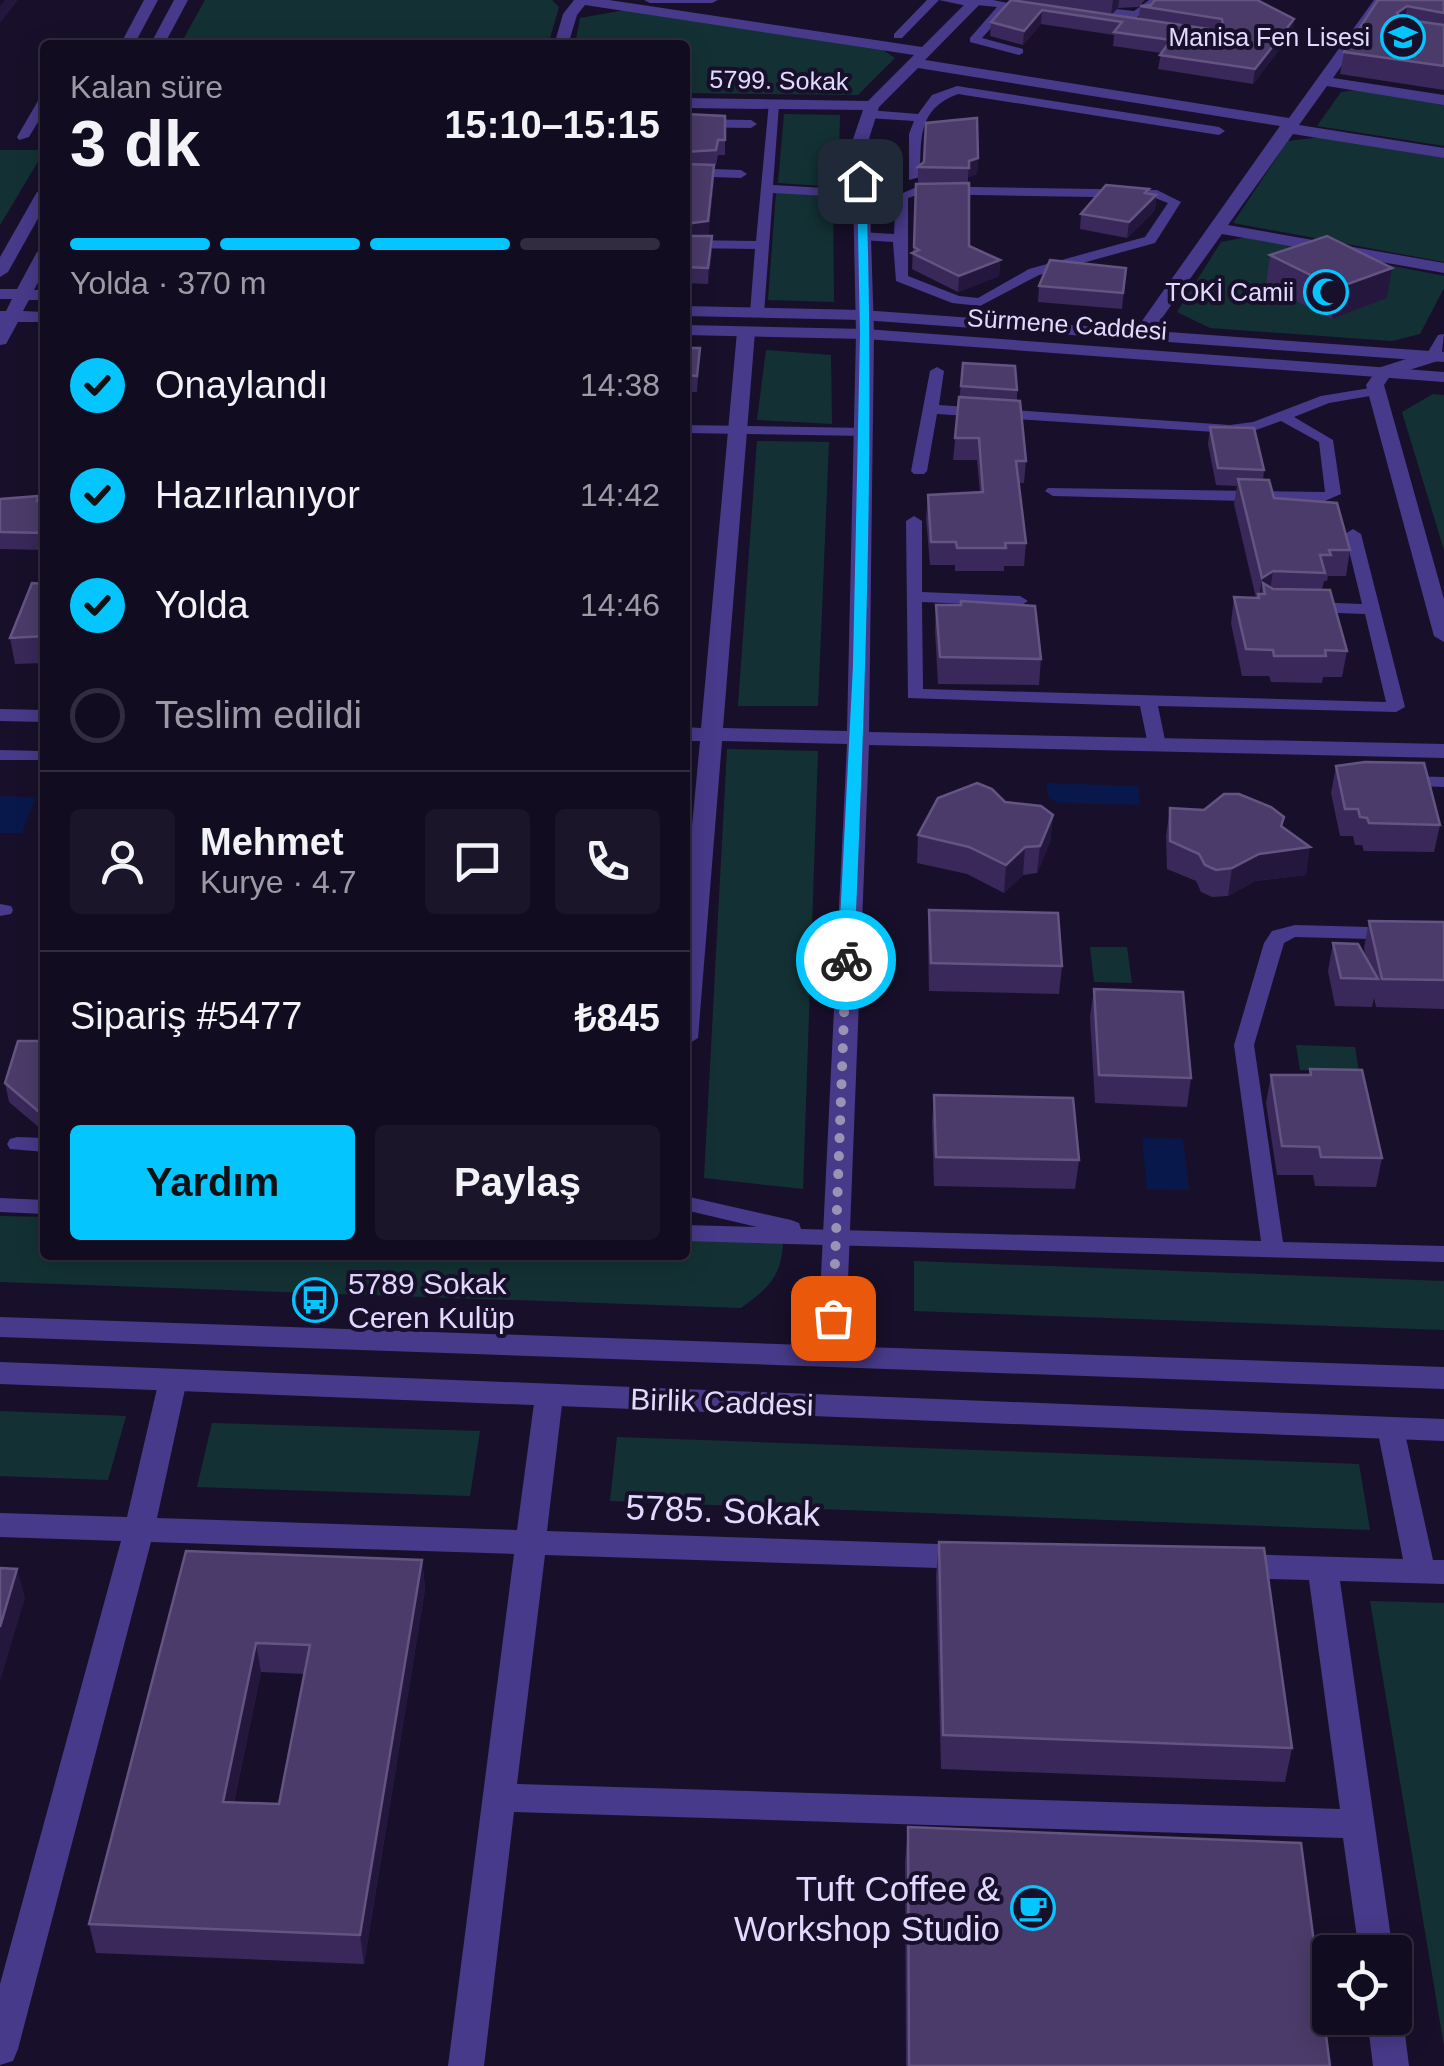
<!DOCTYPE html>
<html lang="tr">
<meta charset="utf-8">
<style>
:root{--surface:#120c20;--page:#1b1529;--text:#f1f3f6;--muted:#9c9ba5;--line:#312c3e;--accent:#05c5ff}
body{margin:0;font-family:Helvetica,sans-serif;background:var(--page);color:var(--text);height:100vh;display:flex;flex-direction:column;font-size:38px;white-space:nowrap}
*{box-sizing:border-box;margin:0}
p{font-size:32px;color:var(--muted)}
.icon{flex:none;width:55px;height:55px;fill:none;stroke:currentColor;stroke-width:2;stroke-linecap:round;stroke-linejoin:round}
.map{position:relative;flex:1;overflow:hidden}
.side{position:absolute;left:40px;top:40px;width:650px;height:1220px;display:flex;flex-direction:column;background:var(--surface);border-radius:10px;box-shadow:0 5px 25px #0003,0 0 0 2px var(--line)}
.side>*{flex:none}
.controls{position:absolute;left:1312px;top:1935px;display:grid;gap:20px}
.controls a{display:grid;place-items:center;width:100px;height:100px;border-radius:10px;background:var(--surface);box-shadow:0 5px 25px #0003,0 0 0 2px var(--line);font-size:50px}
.pin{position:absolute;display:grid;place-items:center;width:85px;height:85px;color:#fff;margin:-42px;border-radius:20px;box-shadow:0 5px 15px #0006}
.courier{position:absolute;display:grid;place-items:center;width:100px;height:100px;margin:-50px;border:8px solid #05c5ff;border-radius:50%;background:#fff;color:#222;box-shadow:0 2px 12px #0007}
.overview em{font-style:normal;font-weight:800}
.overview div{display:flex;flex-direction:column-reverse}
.overview{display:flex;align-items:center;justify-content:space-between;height:170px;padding:0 30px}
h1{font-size:65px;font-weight:800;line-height:75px}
.bar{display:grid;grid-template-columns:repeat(4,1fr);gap:15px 10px;align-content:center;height:120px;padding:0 30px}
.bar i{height:12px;border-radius:8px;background:var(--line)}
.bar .on{background:var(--accent)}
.bar p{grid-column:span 4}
.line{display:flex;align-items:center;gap:25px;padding:0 30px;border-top:2px solid var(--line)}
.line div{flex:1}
.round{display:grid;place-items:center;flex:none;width:105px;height:105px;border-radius:10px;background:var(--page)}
ol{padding:0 30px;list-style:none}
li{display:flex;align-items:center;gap:30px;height:110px}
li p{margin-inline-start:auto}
li .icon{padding:10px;border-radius:50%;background:var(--accent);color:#111;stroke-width:4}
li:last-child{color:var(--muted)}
li i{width:55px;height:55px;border:5px solid var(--line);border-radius:50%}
.cta{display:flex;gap:20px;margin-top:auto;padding:20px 30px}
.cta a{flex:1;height:115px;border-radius:10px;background:var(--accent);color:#111;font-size:40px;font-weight:800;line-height:115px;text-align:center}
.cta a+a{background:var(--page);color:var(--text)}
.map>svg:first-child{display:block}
.green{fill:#133134}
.water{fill:#09184a}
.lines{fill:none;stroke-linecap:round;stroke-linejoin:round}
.service{fill:#483a8a;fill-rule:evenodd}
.minor{fill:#483a8a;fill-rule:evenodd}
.tertiary{fill:#483a8a;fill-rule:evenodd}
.wall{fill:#392859;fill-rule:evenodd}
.shaded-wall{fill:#24173e}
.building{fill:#4b3b6a;stroke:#635482;stroke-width:2.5;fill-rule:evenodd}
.route{fill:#05c5ff}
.done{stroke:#9b93b4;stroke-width:10;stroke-dasharray:0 18}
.labels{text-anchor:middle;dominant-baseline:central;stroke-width:8;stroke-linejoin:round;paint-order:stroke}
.far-poi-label{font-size:25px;fill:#e2d9ff;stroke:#18102a;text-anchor:end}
.far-street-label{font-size:25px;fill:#e2d9ff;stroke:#18102a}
.poi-label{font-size:30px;fill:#e2d9ff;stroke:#18102a;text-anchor:start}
.street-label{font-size:30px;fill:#e2d9ff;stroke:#18102a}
.near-street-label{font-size:35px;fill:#e2d9ff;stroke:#18102a}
.near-poi-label{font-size:35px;fill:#e2d9ff;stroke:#18102a;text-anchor:end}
</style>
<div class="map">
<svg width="1444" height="2066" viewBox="0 0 1444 2066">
<rect width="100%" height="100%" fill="#18102a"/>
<g class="green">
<polygon points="205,0 552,0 559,7 548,45 180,45"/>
<polygon points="625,10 883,50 895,58 858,95 685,93 685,45 575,45 580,18"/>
<polygon points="1357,90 1444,103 1444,146 1317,126 1341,92"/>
<polygon points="784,114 840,115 838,187 778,183"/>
<polygon points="1321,137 1444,158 1444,262 1233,223 1288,141"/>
<polygon points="0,150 45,150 0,225"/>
<polygon points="776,192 833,197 834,302 768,300"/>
<polygon points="1247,237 1444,276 1444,288 1420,334 1392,341 1210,328 1177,312 1221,242"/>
<polygon points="766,350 831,355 832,424 757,420"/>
<polygon points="1433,394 1444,395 1444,550 1402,412"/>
<polygon points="757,441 829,442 818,706 738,706"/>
<polygon points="727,749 818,751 803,1189 704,1178"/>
<polygon points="1090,947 1127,947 1132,983 1094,982"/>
<polygon points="1296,1045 1355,1047 1359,1072 1300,1070"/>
<path d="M0,1216L45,1217V1255H685V1240L783,1243C781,1278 768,1288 741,1308L0,1282Z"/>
<polygon points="914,1261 1444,1281 1444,1330 914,1311"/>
<polygon points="0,1411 126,1416 108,1480 0,1476"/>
<polygon points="212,1423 480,1431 470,1496 197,1487"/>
<polygon points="617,1437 1359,1464 1370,1530 610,1501"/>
<polygon points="1370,1601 1444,1603 1444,2046"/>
</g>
<g class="water">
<polygon points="1046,783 1138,786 1140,805 1059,803 1048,798"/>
<polygon points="0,796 36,797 22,833 0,833"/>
<polygon points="1142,1138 1183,1139 1189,1190 1147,1189"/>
</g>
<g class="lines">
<g class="service">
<polygon points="644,0 718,0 712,3 650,3"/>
<polygon points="927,0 993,0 1039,9 1033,12 1008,9 982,38 1023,49 1023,53 1019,55 970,42 970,38 997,7 977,5 972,7 939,0 902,38 894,38 894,34"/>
<polygon points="1149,0 1162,0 1136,18 1084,9 1090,6 1134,11"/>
<polygon points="77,40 82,45 70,45 73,41"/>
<path d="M957,86L1219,127L1225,131L1219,135L958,94C917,109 921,139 920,177L909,180V134L914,121L868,118L862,114L868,110L918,114L932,95Z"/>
<polygon points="45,95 45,110 29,137 19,140 17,137 39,99"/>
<polygon points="769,102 779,105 773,185 860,190 866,194 860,198 773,193 764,313 757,317 750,313 755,249 685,248 685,240 756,241"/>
<polygon points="685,119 751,120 757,124 751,128 685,127"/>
<polygon points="685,168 741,170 747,174 741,178 685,176"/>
<path d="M919,186L1157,190L1181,202L1155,243L1039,275L980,306L952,303L896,281L893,242L861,240L854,236L861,232L894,234L896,196ZM920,194L1155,198L1168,203L1145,237L1029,269L978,298L959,296L908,276V198Z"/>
<polygon points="937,367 944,371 939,405 1230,425 1253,422 1321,396 1376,387 1383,391 1376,395 1329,403 1294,417 1333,440 1341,494 1320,503 1053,496 1045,491 1048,488 1325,492 1319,442 1281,421 1256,430 1230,433 937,414 927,471 924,474 914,474 911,471 930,371"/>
<polygon points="685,425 864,428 871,432 864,436 685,433"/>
<polygon points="914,516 922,521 922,592 1020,596 1028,601 1020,606 922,602 923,689 1386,702 1365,614 1309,612 1301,607 1309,602 1362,604 1345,534 1353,529 1361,534 1405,707 1396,712 1158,706 1166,745 1157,750 1148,745 1140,706 908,698 906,521"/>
<polygon points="0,750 40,751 45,752 45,760 0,760"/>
<polygon points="1401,776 1444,777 1444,787 1395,785 1392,781 1395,777"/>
<polygon points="0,904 11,906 13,910 11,914 0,916"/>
<polygon points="1295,925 1444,929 1444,941 1295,937 1284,943 1254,1045 1283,1242 1444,1246 1444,1262 685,1241 685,1225 757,1227 685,1210 685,1196 791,1220 799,1223 801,1229 1261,1241 1234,1045 1264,943 1272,931"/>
<polygon points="17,1137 45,1138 45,1152 10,1149 7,1144 10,1139"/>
<polygon points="0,1198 45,1200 45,1214 0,1212"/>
</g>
<g class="minor">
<polygon points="574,0 609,0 922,47 969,0 984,0 925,60 1289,118 1374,0 1388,0 1333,78 1444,95 1444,105 1327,86 1299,125 1444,148 1444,158 1293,134 1228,225 1444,263 1444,273 1222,234 1147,339 1141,340 1132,335 1280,126 918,68 879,107 868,142 874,334 869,732 1444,744 1444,758 869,745 845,1357 841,1364 821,1364 817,1357 847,744 722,741 698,1038 685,1046 685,901 700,741 685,741 685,727 701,728 737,332 746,327 755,332 723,728 847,731 856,334 852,142 863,110 685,108 685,98 868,101 914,55 585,5 577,15 568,45 554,45 563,14"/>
<polygon points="1444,334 1441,360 1390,376 1384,385 1444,599 1444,642 1434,636 1366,385 1378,368 1428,352 1438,335"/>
<polygon points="0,709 45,710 45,722 0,721"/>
<polygon points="173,1369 183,1373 187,1380 157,1518 517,1530 535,1396 539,1388 549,1385 559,1388 563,1396 547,1531 969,1545 980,1549 984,1557 980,1565 969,1569 545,1555 517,1784 1340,1809 1309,1580 1234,1578 1223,1575 1219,1566 1223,1557 1234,1554 1403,1559 1377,1428 1382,1420 1392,1417 1402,1420 1433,1560 1444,1560 1444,1584 1340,1581 1393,1952 1359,1952 1343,1838 514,1812 484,2066 448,2066 514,1554 151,1542 18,2049 13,2061 0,2065 0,1984 121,1541 0,1537 0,1513 127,1517 159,1380 163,1373"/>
<polygon points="1395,2006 1403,2018 1409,2066 1373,2066 1367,2018 1395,2018"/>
</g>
<g class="tertiary">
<polygon points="144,0 158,0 134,45 120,45"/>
<polygon points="174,0 188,0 164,45 150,45"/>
<polygon points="45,187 45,206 8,272 0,277 0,257 37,192"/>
<polygon points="45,247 45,269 34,290 45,290 45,300 29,300 23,311 45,312 45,322 18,322 6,344 0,345 0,311 6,311 12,299 0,299 0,289 17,289 37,252"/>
<polygon points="685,306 862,310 1444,352 1444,362 862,320 685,316"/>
<polygon points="685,325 865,329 1444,372 1444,382 865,339 685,335"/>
<polygon points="0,1317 1444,1367 1444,1389 0,1337"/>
<polygon points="0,1362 1444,1419 1444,1441 0,1384"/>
</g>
</g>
<g class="wall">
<polygon points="1022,0 1145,0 1138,7 1118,8 1112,14 1139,18 1140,6 1294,19 1292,33 1253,84 1158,69 1161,53 1113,46 1114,35 1041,24 1023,45 990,36 991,22"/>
<polygon points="1378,0 1444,0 1444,90 1340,74 1344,52"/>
<polygon points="685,114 725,116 725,155 718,155 716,165 714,166 714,181 708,236 712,252 708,284 685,283"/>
<polygon points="978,158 977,174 968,177 968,183 918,183 918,167"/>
<polygon points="916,184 969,246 1000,260 999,276 958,292 912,269"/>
<polygon points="1149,189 1148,193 1156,195 1155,210 1127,238 1080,229 1081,214"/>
<polygon points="1270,255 1387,298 1332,319 1266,286"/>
<polygon points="1126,268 1122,309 1038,302 1039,286"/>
<polygon points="685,348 700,348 697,392 688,392"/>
<polygon points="963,363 1017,390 1017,401 1026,461 1024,483 1019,483 1026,543 1024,566 1004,566 1004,571 955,571 955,565 930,565 926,518 928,495 980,493 977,460 953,460"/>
<polygon points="1210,427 1264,470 1263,480 1274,498 1350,550 1346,576 1328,576 1327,581 1324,581 1322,590 1347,651 1342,677 1323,677 1322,683 1271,682 1269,676 1242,676 1231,623 1234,597 1256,598 1234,504 1237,486 1216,485 1208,444"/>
<polygon points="0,499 45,501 45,550 0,549"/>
<polygon points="45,584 45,663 15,664 10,638"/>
<polygon points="936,605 1041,659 1039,685 938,684 935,631"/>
<polygon points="1336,766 1440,825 1434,852 1364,851 1362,845 1355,845 1353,836 1340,836 1331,793"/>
<polygon points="1005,802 1053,815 1050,842 1037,873 1023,875 1004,893 967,874 917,863 918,835"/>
<polygon points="1170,808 1283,827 1306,875 1255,881 1228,896 1212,897 1201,892 1196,881 1167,869 1166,836"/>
<polygon points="45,812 45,853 39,824"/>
<polygon points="929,910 1062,966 1059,994 929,991 928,938"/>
<polygon points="1369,921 1444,922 1444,1009 1376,1007 1374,998 1372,1007 1335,1006 1328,971 1333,943 1366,958 1364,948"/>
<polygon points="1094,989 1191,1078 1187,1107 1095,1103 1090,1017"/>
<polygon points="45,1041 45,1130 42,1130 9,1102 5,1083"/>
<polygon points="1310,1069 1382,1158 1376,1187 1315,1186 1313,1175 1277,1175 1266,1103 1271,1075 1309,1075"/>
<polygon points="934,1095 1079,1160 1075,1189 934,1186 932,1123"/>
<polygon points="939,1542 1292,1748 1285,1782 941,1769 936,1576"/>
<path d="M186,1551L422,1560L425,1589L364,1964L96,1953L89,1924ZM261,1672L305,1674L279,1804L234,1802Z"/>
<polygon points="908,1827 1330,2066 906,2066 905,1862"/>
</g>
<g class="shaded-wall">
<polygon points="5,0 18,0 0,23 0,6"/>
<polygon points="1113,0 1119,0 1118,8 1111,15"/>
<polygon points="1407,6 1404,28 1397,13"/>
<polygon points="1042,10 1041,24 1023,45 1024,31"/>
<polygon points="1294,19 1292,33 1253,84 1255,69"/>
<polygon points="978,158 977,174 968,177 969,161"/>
<polygon points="714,165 714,181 708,237 685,240 685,224"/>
<polygon points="1149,189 1147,204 1156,195 1155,210 1127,238 1129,222"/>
<polygon points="712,236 712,252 708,284 708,268"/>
<polygon points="1000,260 999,276 958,292 959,276"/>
<polygon points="1392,268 1387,298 1332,319 1337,288"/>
<polygon points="688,375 688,392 685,406 685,389"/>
<polygon points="1273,571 1269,597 1263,583 1260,603 1258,604 1262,578"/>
<polygon points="1053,815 1050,842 1037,873 1040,846"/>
<polygon points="1284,817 1280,845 1310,847 1306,875 1255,881 1228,896 1232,868 1259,854 1281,826"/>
<polygon points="1025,847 1023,875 1004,893 1006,865"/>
<polygon points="422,1560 425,1589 364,1964 360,1935"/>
<polygon points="17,1569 25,1598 0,1681 0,1627"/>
<polygon points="256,1643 261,1672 228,1830 223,1802"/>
</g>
<g class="building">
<polygon points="1011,0 1215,30 1223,26 1222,19 1140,6 1151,5 1155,0 1257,0 1294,19 1255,69 1160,55 1171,40 1114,32 1122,22 1042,10 1024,31 991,22"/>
<polygon points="1378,0 1444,0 1444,13 1407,6 1397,13 1402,19 1444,25 1444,66 1344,52"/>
<polygon points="685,114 725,116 725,140 718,140 716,150 685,152"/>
<polygon points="977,118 978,158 969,161 969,168 918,167 924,162 926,123"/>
<polygon points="685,164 714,165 708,221 685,224"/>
<polygon points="969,183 969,246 1000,260 959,276 912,253 919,250 914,247 916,184"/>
<polygon points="1106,185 1149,189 1145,193 1156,195 1129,222 1081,214"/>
<polygon points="685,236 712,236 708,268 685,267"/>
<polygon points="1327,236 1392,268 1337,288 1270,255"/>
<polygon points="1050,260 1126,268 1123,293 1039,286"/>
<polygon points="685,348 700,348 697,376 688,375 685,389"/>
<polygon points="963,363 1015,366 1017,390 961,386"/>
<polygon points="959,397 1020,401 1026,461 1016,461 1026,543 1005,543 1006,548 957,548 956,542 931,542 928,495 983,492 979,438 955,438"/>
<polygon points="1210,427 1254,428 1264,470 1218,468"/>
<polygon points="1238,479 1269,480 1274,498 1337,503 1350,550 1329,550 1331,555 1320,555 1325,573 1273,571 1262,578"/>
<polygon points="39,496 37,501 45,501 45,533 0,532 0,499"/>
<polygon points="32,583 45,584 45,636 10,638"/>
<polygon points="1263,583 1273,589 1330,590 1347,651 1325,650 1326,656 1274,656 1273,650 1246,649 1234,597 1259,598 1258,594 1265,594"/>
<polygon points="961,601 1035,606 1041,659 940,657 936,605 961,605"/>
<polygon points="1365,762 1424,763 1440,825 1369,823 1367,818 1360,817 1358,809 1345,809 1336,766"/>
<polygon points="977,783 992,789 1005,802 1041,806 1053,815 1040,846 1025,847 1006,865 969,847 918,835 938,798"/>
<polygon points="1224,794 1239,794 1271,807 1284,817 1281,826 1310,847 1259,854 1232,868 1216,870 1205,865 1199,854 1170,841 1170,808 1204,810"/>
<polygon points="45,812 45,834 39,824"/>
<polygon points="929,910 1058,913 1062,966 931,963"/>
<polygon points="1369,921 1444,922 1444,980 1382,979"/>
<polygon points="1333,943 1358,944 1378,979 1341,978"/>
<polygon points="1094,989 1183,992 1191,1078 1099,1075"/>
<polygon points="18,1041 45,1041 45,1111 38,1111 5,1083"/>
<polygon points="1310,1069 1362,1070 1382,1158 1321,1157 1319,1147 1282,1146 1271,1075 1311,1075"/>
<polygon points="934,1095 1073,1098 1079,1160 936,1157"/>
<polygon points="939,1542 1264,1548 1292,1748 943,1735"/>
<path d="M186,1551L422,1560L360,1935L89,1924ZM256,1643L310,1645L279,1804L223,1802Z"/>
<polygon points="0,1568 17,1569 0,1627"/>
<polygon points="908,1827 1301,1843 1330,2066 909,2066"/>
</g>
<path class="route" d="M857,179L866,181C875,441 865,700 854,960L846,964L838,960L853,665L860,334Z"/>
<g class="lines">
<polyline class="done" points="833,1318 846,960"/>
</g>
<defs>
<g id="school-ring" transform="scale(2.25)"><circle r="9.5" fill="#18102a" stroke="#05c5ff" stroke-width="1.5"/><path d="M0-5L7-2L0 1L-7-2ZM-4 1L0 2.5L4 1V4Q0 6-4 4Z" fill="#05c5ff"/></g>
<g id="mosque-ring" transform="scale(2.25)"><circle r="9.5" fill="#18102a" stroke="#05c5ff" stroke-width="1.5"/><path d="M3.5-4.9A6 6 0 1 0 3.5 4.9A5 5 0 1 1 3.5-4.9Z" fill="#05c5ff"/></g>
<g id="bus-ring" transform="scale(2.25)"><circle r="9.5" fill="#18102a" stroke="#05c5ff" stroke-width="1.5"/><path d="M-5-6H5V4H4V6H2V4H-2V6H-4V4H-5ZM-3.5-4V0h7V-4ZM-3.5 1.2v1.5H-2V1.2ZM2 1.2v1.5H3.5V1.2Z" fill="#05c5ff"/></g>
<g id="cafe-ring" transform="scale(2.25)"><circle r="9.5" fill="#18102a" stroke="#05c5ff" stroke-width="1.5"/><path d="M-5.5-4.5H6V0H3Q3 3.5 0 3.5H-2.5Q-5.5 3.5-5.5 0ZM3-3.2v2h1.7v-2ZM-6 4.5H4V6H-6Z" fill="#05c5ff"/></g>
</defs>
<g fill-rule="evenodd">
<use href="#school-ring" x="1403" y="37"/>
<use href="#mosque-ring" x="1326" y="292"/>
<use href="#bus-ring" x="315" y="1300"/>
<use href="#cafe-ring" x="1033" y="1908"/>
</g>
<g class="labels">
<g class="far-poi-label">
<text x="1370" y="37">Manisa Fen Lisesi</text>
<text x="1294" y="292">TOKİ Camii</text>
</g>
<g class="far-street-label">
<text transform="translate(779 80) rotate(1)">5799. Sokak</text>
<text transform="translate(1067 324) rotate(4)">Sürmene Caddesi</text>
</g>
<g class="poi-label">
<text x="348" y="1283">5789 Sokak<tspan x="348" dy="34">Ceren Kulüp</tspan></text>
</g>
<g class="street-label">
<text transform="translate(722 1402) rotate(2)">Birlik Caddesi</text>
</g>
<g class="near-street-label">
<text transform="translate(723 1510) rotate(2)">5785. Sokak</text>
</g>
<g class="near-poi-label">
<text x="1000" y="1888">Tuft Coffee &amp;<tspan x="1000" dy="40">Workshop Studio</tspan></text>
</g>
</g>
</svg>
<div class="controls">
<a><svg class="icon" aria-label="locate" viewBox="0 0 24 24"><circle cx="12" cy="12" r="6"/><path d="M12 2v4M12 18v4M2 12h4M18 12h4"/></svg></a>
</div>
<div class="pin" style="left:833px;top:1318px;background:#ea580c"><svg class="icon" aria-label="bag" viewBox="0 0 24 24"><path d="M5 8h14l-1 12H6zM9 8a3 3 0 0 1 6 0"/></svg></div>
<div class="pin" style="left:860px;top:181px;background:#1f2937"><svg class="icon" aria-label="home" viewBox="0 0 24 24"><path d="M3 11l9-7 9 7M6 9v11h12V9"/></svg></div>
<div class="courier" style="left:846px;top:960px"><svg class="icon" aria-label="bike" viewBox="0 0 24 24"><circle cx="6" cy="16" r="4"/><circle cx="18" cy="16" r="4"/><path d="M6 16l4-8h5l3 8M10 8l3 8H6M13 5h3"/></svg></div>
<section class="side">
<div class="overview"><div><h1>3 dk</h1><p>Kalan süre</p></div><em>15:10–15:15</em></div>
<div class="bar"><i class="on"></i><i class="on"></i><i class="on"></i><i></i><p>Yolda · 370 m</p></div>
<ol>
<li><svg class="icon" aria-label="check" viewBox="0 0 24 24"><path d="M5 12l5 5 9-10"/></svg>Onaylandı<p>14:38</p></li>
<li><svg class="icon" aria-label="check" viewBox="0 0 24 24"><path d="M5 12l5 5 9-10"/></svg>Hazırlanıyor<p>14:42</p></li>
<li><svg class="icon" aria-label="check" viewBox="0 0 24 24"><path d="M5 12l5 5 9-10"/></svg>Yolda<p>14:46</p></li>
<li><i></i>Teslim edildi</li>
</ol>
<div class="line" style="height:180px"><a class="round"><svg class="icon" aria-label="person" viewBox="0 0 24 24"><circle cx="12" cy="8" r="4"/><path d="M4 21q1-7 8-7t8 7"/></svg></a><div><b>Mehmet</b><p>Kurye · 4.7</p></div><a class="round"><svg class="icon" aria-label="chat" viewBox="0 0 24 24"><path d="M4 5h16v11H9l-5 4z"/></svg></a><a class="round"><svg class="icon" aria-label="phone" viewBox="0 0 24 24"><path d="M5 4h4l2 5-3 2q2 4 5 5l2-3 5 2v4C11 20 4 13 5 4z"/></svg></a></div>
<div class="line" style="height:130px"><div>Sipariş #5477</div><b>₺845</b></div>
<div class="cta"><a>Yardım</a><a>Paylaş</a></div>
</section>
</div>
